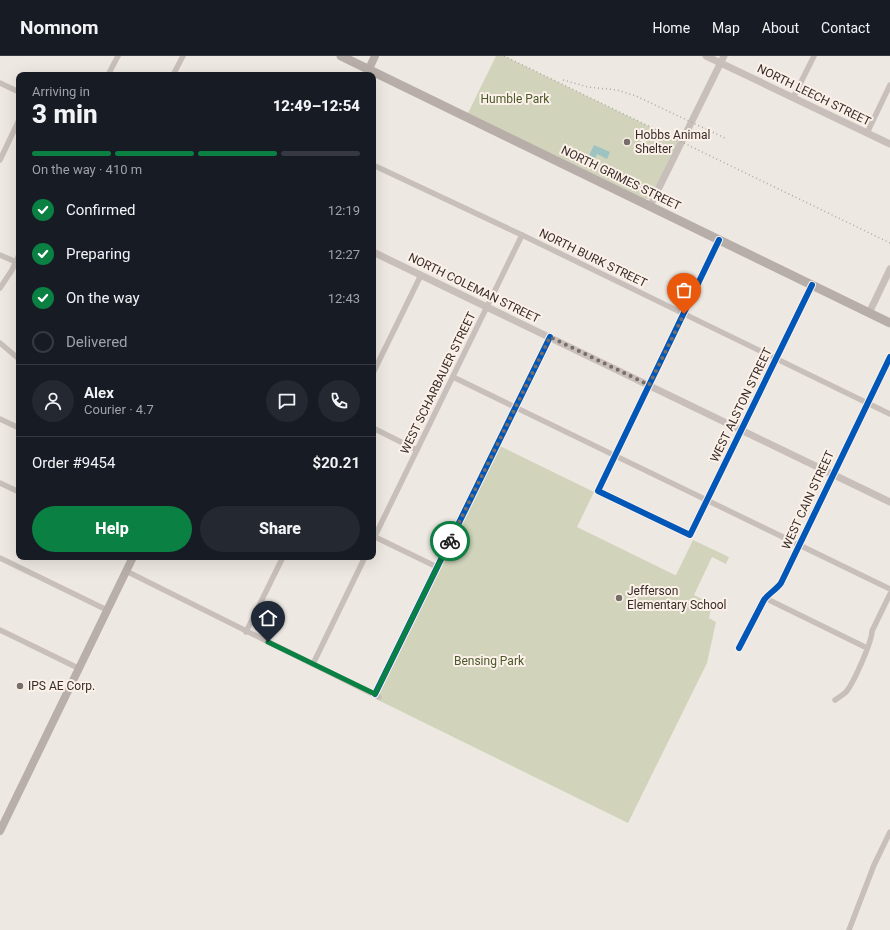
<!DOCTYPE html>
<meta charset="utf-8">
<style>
:root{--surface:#171b24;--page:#242831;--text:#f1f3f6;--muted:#9ea1a6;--line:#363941;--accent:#0b8043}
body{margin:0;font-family:Roboto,sans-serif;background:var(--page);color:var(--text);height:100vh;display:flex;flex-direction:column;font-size:15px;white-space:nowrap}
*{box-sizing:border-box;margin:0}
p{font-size:13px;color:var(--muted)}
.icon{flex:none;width:22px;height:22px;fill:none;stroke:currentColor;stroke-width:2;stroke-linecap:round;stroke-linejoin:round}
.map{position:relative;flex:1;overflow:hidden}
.side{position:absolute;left:16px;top:16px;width:360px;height:488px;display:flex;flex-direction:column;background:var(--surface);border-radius:8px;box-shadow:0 4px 16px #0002}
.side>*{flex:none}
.pin{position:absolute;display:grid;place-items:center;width:34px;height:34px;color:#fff;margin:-41px -17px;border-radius:50% 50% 50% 0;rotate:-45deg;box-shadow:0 0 4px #0007}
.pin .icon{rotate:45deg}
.courier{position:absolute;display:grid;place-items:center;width:40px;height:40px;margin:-20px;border:3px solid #0b8043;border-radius:50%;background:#fff;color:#222;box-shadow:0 1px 5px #0007}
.summary em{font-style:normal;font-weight:800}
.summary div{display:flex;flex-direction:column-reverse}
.summary{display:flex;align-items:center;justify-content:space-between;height:68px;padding:0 16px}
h1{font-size:26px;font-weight:800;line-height:30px}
.bar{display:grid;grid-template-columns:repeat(4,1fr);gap:6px 4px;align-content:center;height:48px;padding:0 16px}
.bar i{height:5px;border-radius:3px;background:var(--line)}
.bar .on{background:var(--accent)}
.bar p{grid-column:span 4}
.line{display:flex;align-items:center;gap:10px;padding:0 16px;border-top:1px solid var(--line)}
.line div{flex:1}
.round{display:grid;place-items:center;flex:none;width:42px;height:42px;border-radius:21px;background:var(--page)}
ol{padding:0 16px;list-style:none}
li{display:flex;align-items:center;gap:12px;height:44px}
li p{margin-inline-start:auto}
li .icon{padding:4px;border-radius:50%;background:var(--accent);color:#fff;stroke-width:4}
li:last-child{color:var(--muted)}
li i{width:22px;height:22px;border:2px solid var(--line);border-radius:50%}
.action{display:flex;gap:8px;margin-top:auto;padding:8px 16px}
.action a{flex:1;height:46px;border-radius:24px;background:var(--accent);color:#fff;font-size:16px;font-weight:800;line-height:46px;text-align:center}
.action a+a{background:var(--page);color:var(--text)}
header{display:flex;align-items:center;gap:24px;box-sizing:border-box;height:56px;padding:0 20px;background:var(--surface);border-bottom:1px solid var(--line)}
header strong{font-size:19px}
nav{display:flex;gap:22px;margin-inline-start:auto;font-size:14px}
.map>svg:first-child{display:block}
.green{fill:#d1d4bb}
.water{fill:#9cc3c0}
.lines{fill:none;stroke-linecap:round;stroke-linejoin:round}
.minor{stroke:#c8bfba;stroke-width:5.5}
.tertiary{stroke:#c8bfba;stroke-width:7}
.secondary{stroke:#b8afab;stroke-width:8}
.primary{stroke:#b7aea9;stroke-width:9}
.rail{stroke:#afa8a5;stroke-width:1.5;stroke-dasharray:1 3;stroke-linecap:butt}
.cycleway-casing{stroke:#fbf1e9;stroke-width:8}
.cycleway{stroke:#0057b8;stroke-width:6}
.done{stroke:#786e69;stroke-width:4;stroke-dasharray:0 7.2}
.route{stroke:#0b8043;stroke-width:5}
.poi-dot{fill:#786e69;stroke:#fbf1e9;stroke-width:1.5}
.labels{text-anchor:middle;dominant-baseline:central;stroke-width:4;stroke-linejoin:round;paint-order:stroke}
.street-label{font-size:12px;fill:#392c28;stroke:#fbf1e9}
.park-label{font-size:12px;fill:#4c592a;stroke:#fbf1e9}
.poi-label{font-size:12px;fill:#392c28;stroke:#fbf1e9;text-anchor:start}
</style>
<header>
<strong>Nomnom</strong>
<nav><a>Home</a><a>Map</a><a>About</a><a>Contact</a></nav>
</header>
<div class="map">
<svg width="890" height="874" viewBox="0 0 890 874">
<rect width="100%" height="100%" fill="#eee8e2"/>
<g class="green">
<polygon points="496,0 504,0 679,85 650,143 645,143 468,57"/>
<polygon points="500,390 594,436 577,471 675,519 676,519 693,484 729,501 726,508 712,501 694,539 712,548 709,562 716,566 707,607 628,767 376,643"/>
</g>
<polygon class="water" points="594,89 610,96 607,103 597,98 594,105 588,102"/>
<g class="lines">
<g class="minor">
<polyline points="108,19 118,0"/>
<polyline points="173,19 183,0"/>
<polyline points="0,27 19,36"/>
<polyline points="793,42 814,0"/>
<polyline points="867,77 890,29"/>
<polyline points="0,104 19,64"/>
<polyline points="373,109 522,179 890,358"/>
<polyline points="719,184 598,435 690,479 812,229"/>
<polyline points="0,199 16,206"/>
<polyline points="0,232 12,214 19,199"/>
<polyline points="0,287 19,303"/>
<polyline points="373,317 421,219"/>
<polyline points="453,321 890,533"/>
<polyline points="0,363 19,372"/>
<polyline points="373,372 417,394"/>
<polyline points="0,427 19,436"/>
<polyline points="373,480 437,511"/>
<polyline points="373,484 522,179"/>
<polyline points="0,502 107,554"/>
<polyline points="126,515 379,641"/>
<polyline points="765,542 867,592"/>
<polyline points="0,574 78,612"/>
<polyline points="246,576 283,501"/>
<path d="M739,592L764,544C769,537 776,534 781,527L890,301"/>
<polyline points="313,608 365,501"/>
<polyline points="375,638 550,281"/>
<path d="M835,644C839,641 843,639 846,636C853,628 872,586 872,575L890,538"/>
<polyline points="849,874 874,809 890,776"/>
</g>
<g class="tertiary">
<polyline points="706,0 890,88"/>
<polyline points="650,150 724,0"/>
<polyline points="373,196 890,446"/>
<polyline points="869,257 890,213"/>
</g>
<g class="secondary">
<polyline points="366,19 375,0"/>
<polyline points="0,775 133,501"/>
</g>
<polyline class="primary" points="341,0 890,267"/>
<g class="rail">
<polyline points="504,0 890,187"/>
<polyline points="563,24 588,31 617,34 636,40 727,83"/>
</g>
<g class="cycleway-casing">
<g id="cycleway">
<polyline points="719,184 598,435 690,479 812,229"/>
<path d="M739,592L764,544C769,537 776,534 781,527L890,301"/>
<polyline points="375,638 550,281"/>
</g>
</g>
<use href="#cycleway" class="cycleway"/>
</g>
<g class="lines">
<polyline class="done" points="450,485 550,281 649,329 684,258"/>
<polyline class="route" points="268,586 375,638 450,485"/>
</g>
<g class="poi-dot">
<circle cx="627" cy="86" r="4"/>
<circle cx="619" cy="542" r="4"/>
<circle cx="20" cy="630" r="4"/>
</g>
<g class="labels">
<g class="street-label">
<text transform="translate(814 39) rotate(26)">NORTH LEECH STREET</text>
<text transform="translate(621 122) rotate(26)">NORTH GRIMES STREET</text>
<text transform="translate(593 202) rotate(26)">NORTH BURK STREET</text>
<text transform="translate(474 232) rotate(26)">NORTH COLEMAN STREET</text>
<text transform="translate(438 327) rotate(-64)">WEST SCHARBAUER STREET</text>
<text transform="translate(741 349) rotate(-64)">WEST ALSTON STREET</text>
<text transform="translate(808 444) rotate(-65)">WEST CAIN STREET</text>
</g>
<g class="park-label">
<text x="515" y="43">Humble Park</text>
<text x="489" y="605">Bensing Park</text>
</g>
<g class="poi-label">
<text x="635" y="79">Hobbs Animal<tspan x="635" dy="14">Shelter</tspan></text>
<text x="627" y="535">Jefferson<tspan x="627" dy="14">Elementary School</tspan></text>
<text x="28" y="630">IPS AE Corp.</text>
</g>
</g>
</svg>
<div class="pin" style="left:684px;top:258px;background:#ea580c"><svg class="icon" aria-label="bag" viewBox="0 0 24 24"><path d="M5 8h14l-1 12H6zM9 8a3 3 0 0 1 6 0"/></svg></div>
<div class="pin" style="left:268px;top:586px;background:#1f2937"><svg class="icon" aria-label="home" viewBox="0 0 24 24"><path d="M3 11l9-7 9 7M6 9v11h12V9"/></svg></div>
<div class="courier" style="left:450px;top:485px"><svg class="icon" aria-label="bike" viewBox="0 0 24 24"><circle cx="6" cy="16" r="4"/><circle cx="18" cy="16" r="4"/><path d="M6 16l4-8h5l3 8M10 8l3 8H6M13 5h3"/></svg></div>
<section class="side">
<div class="summary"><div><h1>3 min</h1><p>Arriving in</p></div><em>12:49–12:54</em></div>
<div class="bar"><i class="on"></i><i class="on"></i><i class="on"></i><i></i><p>On the way · 410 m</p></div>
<ol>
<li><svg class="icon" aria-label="check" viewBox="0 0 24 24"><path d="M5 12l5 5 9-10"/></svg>Confirmed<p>12:19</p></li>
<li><svg class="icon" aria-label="check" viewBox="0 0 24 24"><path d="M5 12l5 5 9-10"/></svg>Preparing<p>12:27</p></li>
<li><svg class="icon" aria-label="check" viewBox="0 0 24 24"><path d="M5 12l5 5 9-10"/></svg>On the way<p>12:43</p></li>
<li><i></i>Delivered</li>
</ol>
<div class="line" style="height:72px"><a class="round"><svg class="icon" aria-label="person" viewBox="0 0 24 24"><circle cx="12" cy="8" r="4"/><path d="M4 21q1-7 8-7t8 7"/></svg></a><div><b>Alex</b><p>Courier · 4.7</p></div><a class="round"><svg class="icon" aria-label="chat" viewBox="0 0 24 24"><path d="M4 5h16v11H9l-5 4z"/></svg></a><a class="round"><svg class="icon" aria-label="phone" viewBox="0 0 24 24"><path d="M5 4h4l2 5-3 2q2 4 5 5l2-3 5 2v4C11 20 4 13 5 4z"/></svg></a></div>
<div class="line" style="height:52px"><div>Order #9454</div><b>$20.21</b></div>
<div class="action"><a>Help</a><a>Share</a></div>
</section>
</div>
